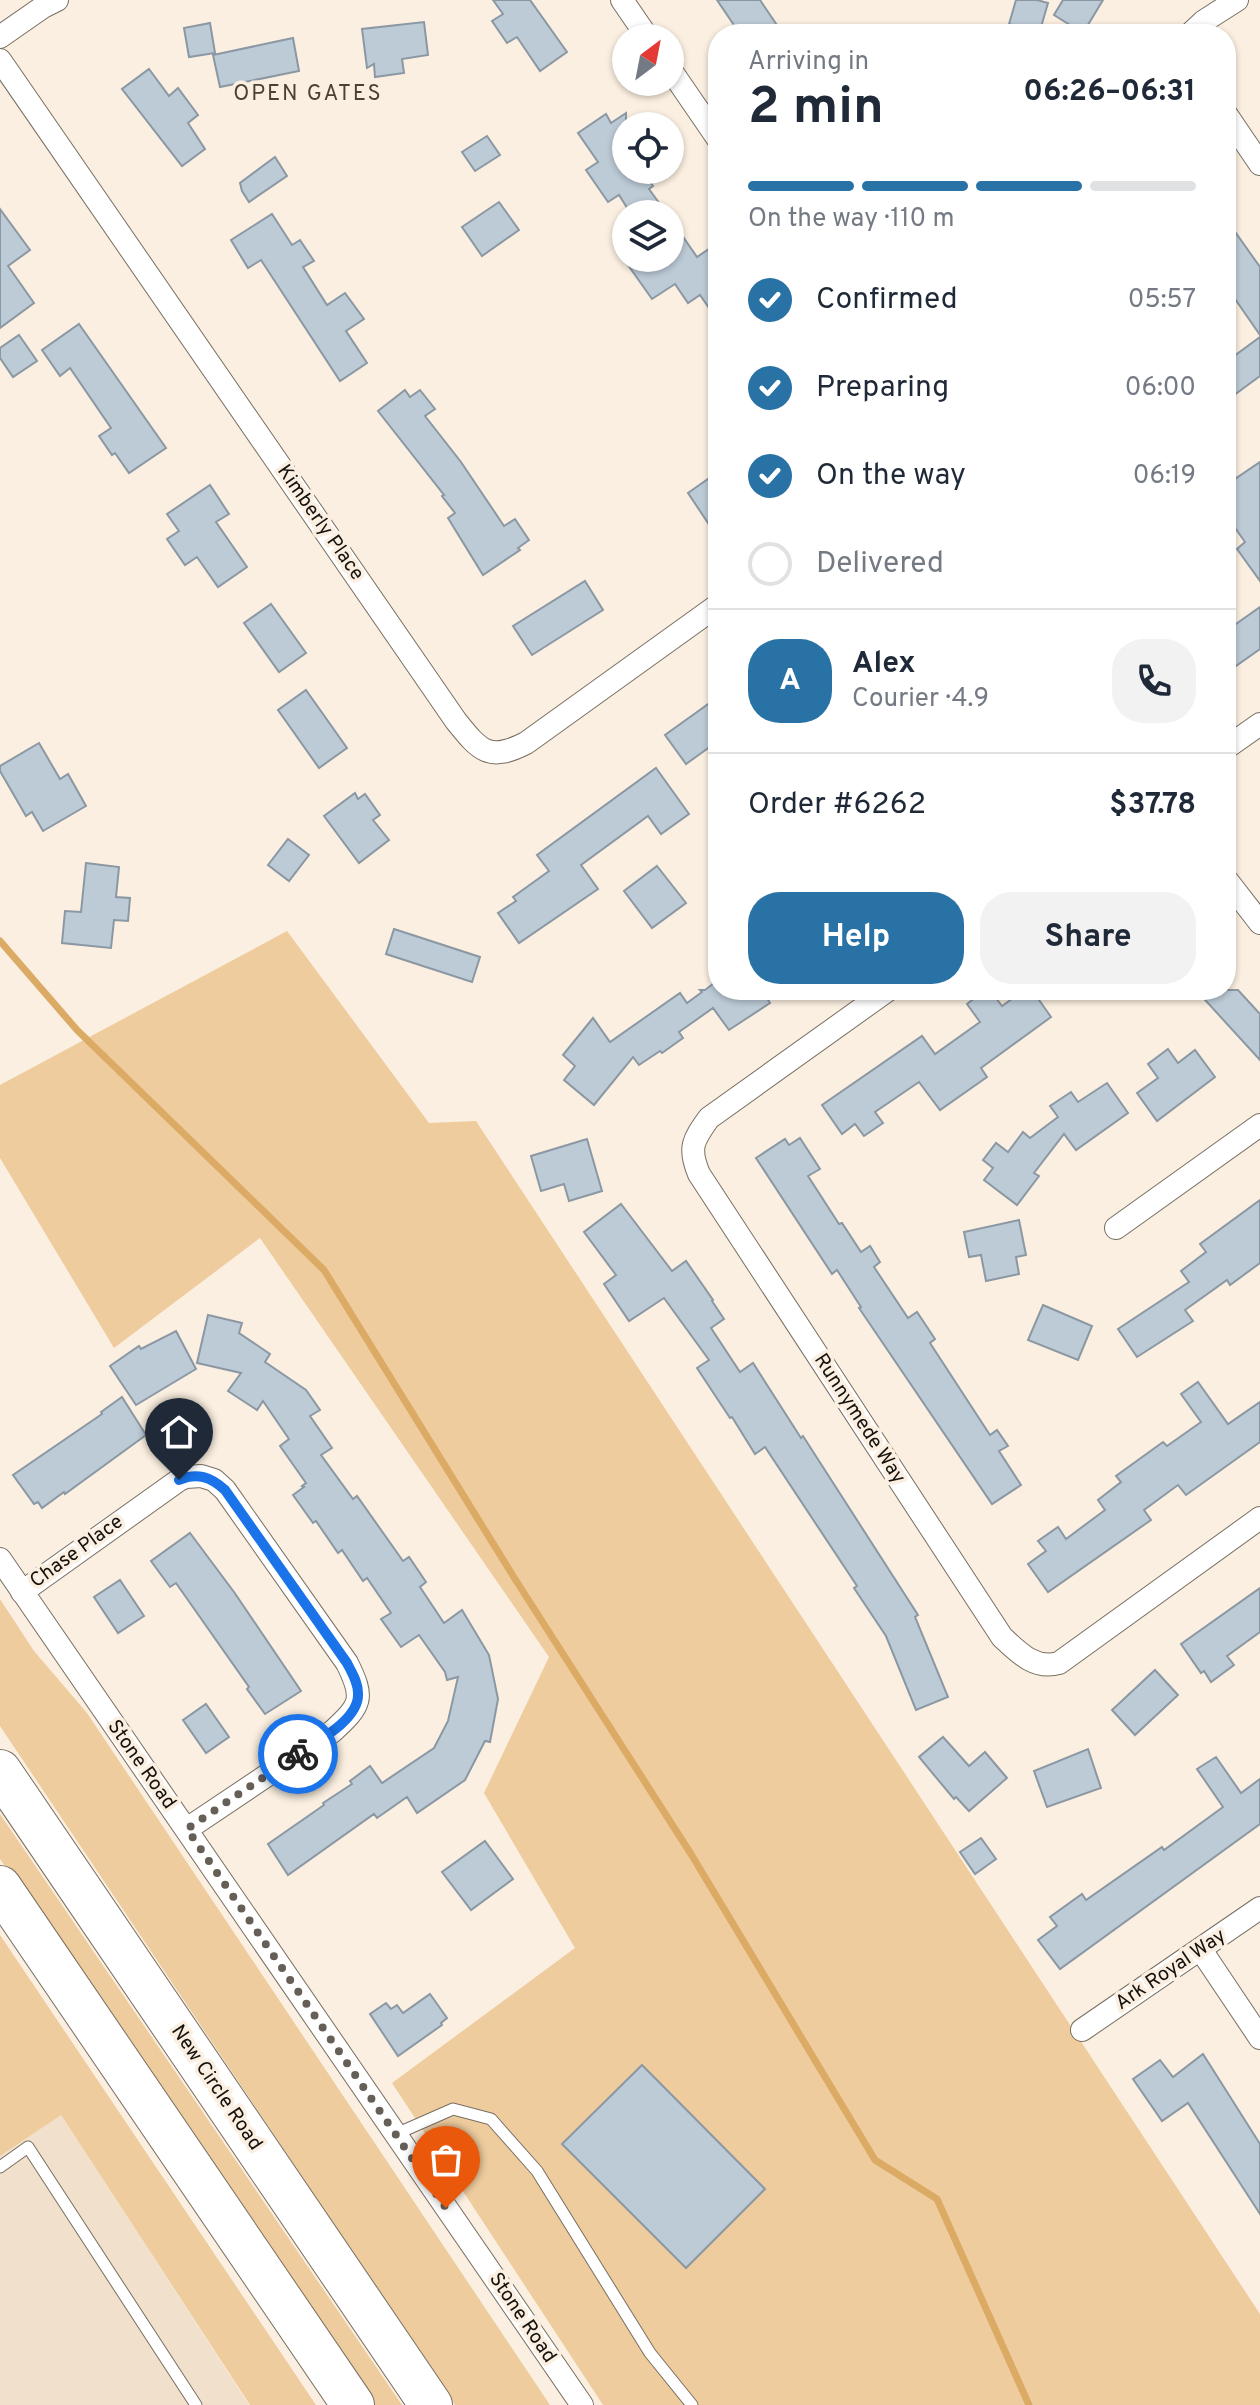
<!DOCTYPE html>
<meta charset="utf-8">
<style>
:root{--surface:#fff;--page:#f2f2f3;--text:#1f2937;--muted:#747a83;--line:#e0e1e3;--accent:#2972a5}
body{margin:0;font-family:Overpass,sans-serif;background:var(--page);color:var(--text);height:100vh;display:flex;flex-direction:column;font-size:30px;white-space:nowrap}
*{box-sizing:border-box;margin:0}
p{font-size:26px;color:var(--muted)}
.icon{flex:none;width:44px;height:44px;fill:none;stroke:currentColor;stroke-width:2;stroke-linecap:round;stroke-linejoin:round}
.map{position:relative;flex:1;overflow:hidden}
.side{position:absolute;left:708px;top:24px;width:528px;height:976px;display:flex;flex-direction:column;background:var(--surface);border-radius:32px;box-shadow:0 2px 6px #0004}
.side>*{flex:none}
.needle{width:52px;rotate:32deg}
.fabs{position:absolute;left:612px;top:24px;display:grid;gap:16px}
.fabs a{display:grid;place-items:center;width:72px;height:72px;border-radius:50%;background:var(--surface);box-shadow:0 2px 6px #0004;font-size:40px}
.pin{position:absolute;display:grid;place-items:center;width:68px;height:68px;color:#fff;margin:-82px -34px;border-radius:50% 50% 50% 0;rotate:-45deg;box-shadow:0 0 8px #0007}
.pin .icon{rotate:45deg}
.courier{position:absolute;display:grid;place-items:center;width:80px;height:80px;margin:-40px;border:6px solid #1a73e8;border-radius:50%;background:#fff;color:#222;box-shadow:0 2px 10px #0007}
.summary em{font-style:normal;font-weight:700}
.summary div{display:flex;flex-direction:column-reverse}
.summary{display:flex;align-items:center;justify-content:space-between;height:136px;padding:0 40px}
h1{font-size:52px;font-weight:700;line-height:60px}
.bar{display:grid;grid-template-columns:repeat(4,1fr);gap:12px 8px;align-content:center;height:96px;padding:0 40px}
.bar i{height:10px;border-radius:6px;background:var(--line)}
.bar .active{background:var(--accent)}
.bar p{grid-column:span 4}
.line{display:flex;align-items:center;gap:20px;padding:0 40px;border-top:2px solid var(--line)}
.line div{flex:1}
.round{display:grid;place-items:center;flex:none;width:84px;height:84px;border-radius:32px;background:var(--page)}
ol{padding:0 40px;list-style:none}
li{display:flex;align-items:center;gap:24px;height:88px}
li p{margin-inline-start:auto}
li .icon{padding:8px;border-radius:50%;background:var(--accent);color:#fff;stroke-width:4}
li:last-child{color:var(--muted)}
li i{width:44px;height:44px;border:4px solid var(--line);border-radius:50%}
.cta{display:flex;gap:16px;margin-top:auto;padding:16px 40px}
.cta a{flex:1;height:92px;border-radius:32px;background:var(--accent);color:#fff;font-size:32px;font-weight:700;line-height:92px;text-align:center}
.cta a+a{background:var(--page);color:var(--text)}
.map>svg:first-child{display:block}
.built{fill:#f1e1cc}
.green{fill:#efcc9e}
.lines{fill:none;stroke-linecap:round;stroke-linejoin:round}
.stream{stroke:#dbaa65;stroke-width:7}
.building{fill:#bdcbd7;stroke:#8b98a3;stroke-width:2}
.service-casing{stroke:#786f62;stroke-width:13}
.minor-casing{stroke:#786f62;stroke-width:24}
.motorway-casing{stroke:#786f62;stroke-width:44}
.service{stroke:#fff;stroke-width:11}
.minor{stroke:#fff;stroke-width:22}
.motorway{stroke:#fff;stroke-width:42}
.done{stroke:#655f57;stroke-width:8;stroke-dasharray:0 14.4}
.route{stroke:#1a73e8;stroke-width:10}
.labels{text-anchor:middle;dominant-baseline:central;stroke-width:7;stroke-linejoin:round;paint-order:stroke}
.street-label{font-size:20px;fill:#15120d;stroke:#faefe0}
.neighbourhood-label{font-size:22px;letter-spacing:2px;fill:#4a4135;stroke:#faefe0}
</style>
<div class="map">
<svg width="1260" height="2405" viewBox="0 0 1260 2405">
<rect width="100%" height="100%" fill="#faefe0"/>
<polygon class="built" points="0,2029 61,2115 249,2405 0,2405"/>
<g class="green">
<polygon points="287,931 429,1123 476,1121 1260,2314 1260,2405 603,2405 392,2083 575,1948 484,1793 549,1657 260,1238 114,1348 0,1158 0,1085"/>
<polygon points="0,1599 34,1651 87,1713 550,2405 455,2405 0,1726"/>
<polygon points="0,1814 402,2405 370,2405 0,1859"/>
<polygon points="0,1935 316,2405 250,2405 61,2115 0,2156"/>
</g>
<g class="lines">
<polyline class="stream" points="0,941 77,1030 324,1270 515,1579 691,1854 875,2160 937,2199 1029,2405"/>
</g>
<g class="building">
<polygon points="493,0 530,0 567,52 540,71 517,37 507,43 492,21 503,14"/>
<polygon points="717,0 760,0 783,34 740,34"/>
<polygon points="1016,0 1037,0 1048,3 1039,34 1009,24"/>
<polygon points="1063,0 1103,0 1083,33 1054,15"/>
<polygon points="424,22 428,55 402,59 404,73 375,77 374,64 367,68 362,29"/>
<polygon points="210,23 215,53 189,57 184,28"/>
<polygon points="293,38 299,71 220,87 213,55"/>
<polygon points="149,69 169,96 178,88 198,115 188,123 205,149 182,166 122,89"/>
<polygon points="626,113 626,170 642,170 653,186 649,189 667,214 631,214 619,195 608,202 586,170 598,162 578,133 606,114 611,123"/>
<polygon points="487,136 500,155 475,171 462,152"/>
<polygon points="275,157 287,176 249,202 242,191 240,183"/>
<polygon points="499,202 519,230 482,256 462,227"/>
<polygon points="0,209 30,250 8,266 34,303 0,328"/>
<polygon points="272,214 292,245 300,240 314,261 303,267 327,305 345,293 364,319 346,331 367,363 340,381 261,260 248,268 231,240"/>
<polygon points="670,218 697,257 709,249 718,262 718,321 700,295 688,303 675,284 652,299 623,258 670,258"/>
<polygon points="1226,219 1260,267 1260,335 1226,286"/>
<polygon points="79,324 166,448 129,473 115,453 112,455 99,436 111,428 70,368 60,376 42,350"/>
<polygon points="19,335 37,361 13,377 0,358 0,348"/>
<polygon points="1260,337 1260,376 1226,401 1226,362"/>
<polygon points="405,390 410,397 420,390 435,409 425,416 461,462 504,526 515,519 529,540 518,548 520,550 483,575 448,518 455,513 442,496 444,495 378,411"/>
<polygon points="1260,462 1260,581 1237,549 1245,542 1226,515 1226,485"/>
<polygon points="718,472 718,538 688,493"/>
<polygon points="210,485 229,514 216,522 247,567 218,587 197,557 185,565 167,539 179,531 167,514"/>
<polygon points="585,581 603,610 532,655 513,626"/>
<polygon points="271,604 306,653 279,672 244,623"/>
<polygon points="1260,607 1260,649 1226,673 1226,631"/>
<polygon points="306,690 347,748 319,768 278,710"/>
<polygon points="718,697 718,741 686,764 665,735"/>
<polygon points="39,743 60,779 68,774 86,806 43,831 32,812 26,816 0,771 0,766"/>
<polygon points="656,768 689,814 661,834 648,816 581,865 598,889 519,943 498,913 516,901 513,897 549,871 537,855"/>
<polygon points="355,793 358,799 365,794 380,815 373,820 389,840 359,863 324,816"/>
<polygon points="288,839 309,855 289,881 268,865"/>
<polygon points="86,863 119,867 116,897 130,898 128,921 114,920 111,948 62,943 65,911 81,912"/>
<polygon points="657,866 686,903 652,928 624,891"/>
<polygon points="394,929 480,957 472,982 386,954"/>
<polygon points="718,980 718,990 762,990 770,1003 729,1030 713,1008 679,1032 683,1038 662,1053 660,1051 639,1065 633,1057 594,1105 564,1080 575,1066 563,1055 593,1018 610,1042 680,993 687,1003 702,992 700,990 705,990"/>
<polygon points="985,990 990,990 1002,1006 1024,990 1032,990 1051,1017 981,1068 987,1077 940,1110 919,1082 875,1112 883,1123 864,1136 855,1124 842,1134 822,1105 922,1036 935,1054 980,1022 967,1004"/>
<polygon points="1196,990 1238,990 1260,1014 1260,1060"/>
<polygon points="1168,1049 1178,1063 1195,1050 1215,1077 1157,1121 1137,1093 1158,1078 1148,1064"/>
<polygon points="1107,1083 1128,1113 1076,1150 1064,1134 1034,1173 1039,1176 1017,1205 984,1180 993,1168 983,1160 996,1143 1008,1152 1023,1132 1030,1138 1058,1117 1050,1106 1071,1092 1078,1102"/>
<polygon points="800,1138 820,1169 808,1176 839,1224 842,1223 861,1252 870,1246 880,1262 874,1267 908,1318 917,1312 935,1339 930,1343 990,1435 997,1430 1008,1446 999,1451 1021,1485 992,1504 859,1308 861,1307 837,1270 832,1274 756,1158 785,1139 789,1145"/>
<polygon points="587,1139 602,1191 569,1201 564,1184 541,1191 531,1156"/>
<polygon points="1260,1200 1260,1263 1230,1285 1227,1280 1185,1310 1193,1321 1137,1357 1118,1329 1189,1282 1181,1271 1206,1252 1200,1244"/>
<polygon points="621,1204 672,1271 686,1261 713,1300 712,1301 724,1319 711,1328 740,1372 753,1363 801,1438 803,1436 918,1615 915,1617 948,1697 916,1710 886,1636 854,1588 857,1586 765,1447 755,1454 732,1417 730,1418 697,1368 709,1360 664,1298 629,1321 604,1284 616,1275 584,1232"/>
<polygon points="1019,1220 1026,1255 1016,1257 1019,1274 986,1281 981,1255 969,1257 964,1232"/>
<polygon points="1043,1305 1092,1326 1078,1360 1028,1340"/>
<polygon points="208,1315 242,1323 239,1333 270,1354 265,1362 306,1390 320,1410 310,1416 332,1448 321,1455 353,1499 357,1496 403,1561 409,1557 426,1582 420,1587 444,1623 462,1610 489,1655 498,1699 490,1742 485,1741 465,1780 417,1813 407,1797 377,1818 374,1814 288,1875 268,1844 324,1805 323,1803 352,1784 350,1781 370,1766 382,1783 434,1748 448,1721 458,1677 447,1680 445,1672 419,1635 401,1647 381,1619 391,1613 367,1578 363,1581 342,1550 338,1553 316,1521 313,1523 293,1495 304,1487 302,1486 306,1483 280,1446 289,1439 263,1401 257,1410 228,1391 241,1373 197,1363"/>
<polygon points="176,1331 196,1369 136,1405 110,1366 139,1346 141,1349"/>
<polygon points="1198,1382 1228,1424 1260,1402 1260,1442 1186,1495 1178,1485 1144,1510 1151,1520 1048,1592 1028,1564 1046,1551 1038,1541 1058,1527 1066,1539 1105,1510 1098,1500 1121,1482 1116,1476 1163,1442 1167,1446 1201,1422 1181,1394"/>
<polygon points="122,1397 146,1435 65,1494 64,1492 42,1508 38,1502 34,1504 13,1475 102,1414 101,1412"/>
<polygon points="190,1533 234,1592 301,1691 265,1714 247,1689 249,1687 176,1583 170,1587 151,1561"/>
<polygon points="120,1580 144,1616 118,1633 94,1597"/>
<polygon points="1260,1588 1260,1632 1227,1656 1234,1665 1211,1682 1204,1671 1201,1673 1181,1644"/>
<polygon points="1155,1670 1178,1695 1135,1735 1112,1710"/>
<polygon points="206,1704 229,1737 206,1753 183,1720"/>
<polygon points="943,1737 969,1766 985,1752 1007,1778 969,1811 956,1797 954,1799 919,1757"/>
<polygon points="1088,1749 1101,1788 1047,1807 1034,1771"/>
<polygon points="1216,1757 1241,1793 1260,1779 1260,1824 1060,1969 1038,1940 1057,1926 1050,1917 1082,1894 1086,1900 1162,1847 1164,1850 1223,1807 1197,1769"/>
<polygon points="981,1838 996,1859 975,1874 960,1852"/>
<polygon points="485,1841 513,1879 471,1910 442,1872"/>
<polygon points="430,1994 447,2018 441,2023 442,2025 398,2056 370,2014 386,2003 391,2009 397,2005 403,2013"/>
<polygon points="1203,2054 1260,2144 1260,2214 1188,2103 1162,2121 1133,2079 1160,2060 1173,2077"/>
<polygon points="642,2065 765,2189 686,2268 562,2144"/>
</g>
<g class="lines">
<g class="service-casing">
<g id="service">
<polyline points="396,2134 453,2109 491,2119 537,2171 650,2353 692,2405"/>
<polyline points="0,2167 28,2147 196,2405"/>
</g>
</g>
<g class="minor-casing">
<g id="minor">
<polyline points="622,0 648,38"/>
<polyline points="1190,34 1204,21 1237,0"/>
<polyline points="0,37 43,7 57,0"/>
<path d="M0,60L456,721C480,751 489,762 526,743L718,605"/>
<polyline points="670,69 718,139"/>
<polyline points="1226,114 1260,164"/>
<polyline points="1226,748 1260,724"/>
<polyline points="1226,879 1260,923"/>
<path d="M888,990L709,1118C693,1140 688,1148 699,1174L1002,1637C1019,1653 1035,1670 1059,1663L1260,1518"/>
<polyline points="1116,1228 1260,1125"/>
<polyline points="0,1559 582,2405"/>
<path d="M22,1592L179,1480L186,1477L201,1476L214,1480L225,1490L347,1663C365,1699 361,1705 333,1731L187,1829"/>
<polyline points="1201,1950 1260,2038"/>
<polyline points="1082,2030 1260,1908"/>
</g>
</g>
<g class="motorway-casing">
<g id="motorway">
<polyline points="0,1771 431,2405"/>
<polyline points="0,1887 353,2405"/>
</g>
</g>
<use href="#service" class="service"/>
<use href="#minor" class="minor"/>
<use href="#motorway" class="motorway"/>
</g>
<g class="lines">
<polyline class="done" points="298,1754 187,1829 446,2208"/>
<path class="route" d="M179,1480C197,1472 211,1477 225,1490L347,1663C352,1673 358,1682 358,1693C360,1719 318,1741 298,1754"/>
</g>
<g class="labels">
<g class="street-label">
<text transform="translate(320 523) rotate(55)">Kimberly Place</text>
<text transform="translate(859 1419) rotate(57)">Runnymede Way</text>
<text transform="translate(77 1552) rotate(-36)">Chase Place</text>
<text transform="translate(141 1765) rotate(55)">Stone Road</text>
<text transform="translate(1171 1970) rotate(-34)">Ark Royal Way</text>
<text transform="translate(216 2088) rotate(56)">New Circle Road</text>
<text transform="translate(522 2318) rotate(56)">Stone Road</text>
</g>
<g class="neighbourhood-label">
<text x="308" y="94">OPEN GATES</text>
</g>
</g>
</svg>
<div class="fabs">
<a><svg class="needle" viewBox="-14 -14 28 28"><path d="M0-13l5 13h-10z" fill="#e53935"/><path d="M0 13l5-13h-10z" fill="#747a83"/></svg></a>
<a><svg class="icon" aria-label="locate" viewBox="0 0 24 24"><circle cx="12" cy="12" r="6"/><path d="M12 2v4M12 18v4M2 12h4M18 12h4"/></svg></a>
<a><svg class="icon" aria-label="layers" viewBox="0 0 24 24"><path d="M12 4l9 5-9 5-9-5zM3 14l9 5 9-5"/></svg></a>
</div>
<div class="pin" style="left:446px;top:2208px;background:#ea580c"><svg class="icon" aria-label="bag" viewBox="0 0 24 24"><path d="M5 8h14l-1 12H6zM9 8a3 3 0 0 1 6 0"/></svg></div>
<div class="pin" style="left:179px;top:1480px;background:#1f2937"><svg class="icon" aria-label="home" viewBox="0 0 24 24"><path d="M3 11l9-7 9 7M6 9v11h12V9"/></svg></div>
<div class="courier" style="left:298px;top:1754px"><svg class="icon" aria-label="bike" viewBox="0 0 24 24"><circle cx="6" cy="16" r="4"/><circle cx="18" cy="16" r="4"/><path d="M6 16l4-8h5l3 8M10 8l3 8H6M13 5h3"/></svg></div>
<section class="side">
<div class="summary"><div><h1>2 min</h1><p>Arriving in</p></div><em>06:26–06:31</em></div>
<div class="bar"><i class="active"></i><i class="active"></i><i class="active"></i><i></i><p>On the way · 110 m</p></div>
<ol>
<li><svg class="icon" aria-label="check" viewBox="0 0 24 24"><path d="M5 12l5 5 9-10"/></svg>Confirmed<p>05:57</p></li>
<li><svg class="icon" aria-label="check" viewBox="0 0 24 24"><path d="M5 12l5 5 9-10"/></svg>Preparing<p>06:00</p></li>
<li><svg class="icon" aria-label="check" viewBox="0 0 24 24"><path d="M5 12l5 5 9-10"/></svg>On the way<p>06:19</p></li>
<li><i></i>Delivered</li>
</ol>
<div class="line" style="height:144px"><b class="round" style="background:var(--accent);color:#fff">A</b><div><b>Alex</b><p>Courier · 4.9</p></div><a class="round"><svg class="icon" aria-label="phone" viewBox="0 0 24 24"><path d="M5 4h4l2 5-3 2q2 4 5 5l2-3 5 2v4C11 20 4 13 5 4z"/></svg></a></div>
<div class="line" style="height:104px"><div>Order #6262</div><b>$37.78</b></div>
<div class="cta"><a>Help</a><a>Share</a></div>
</section>
</div>
